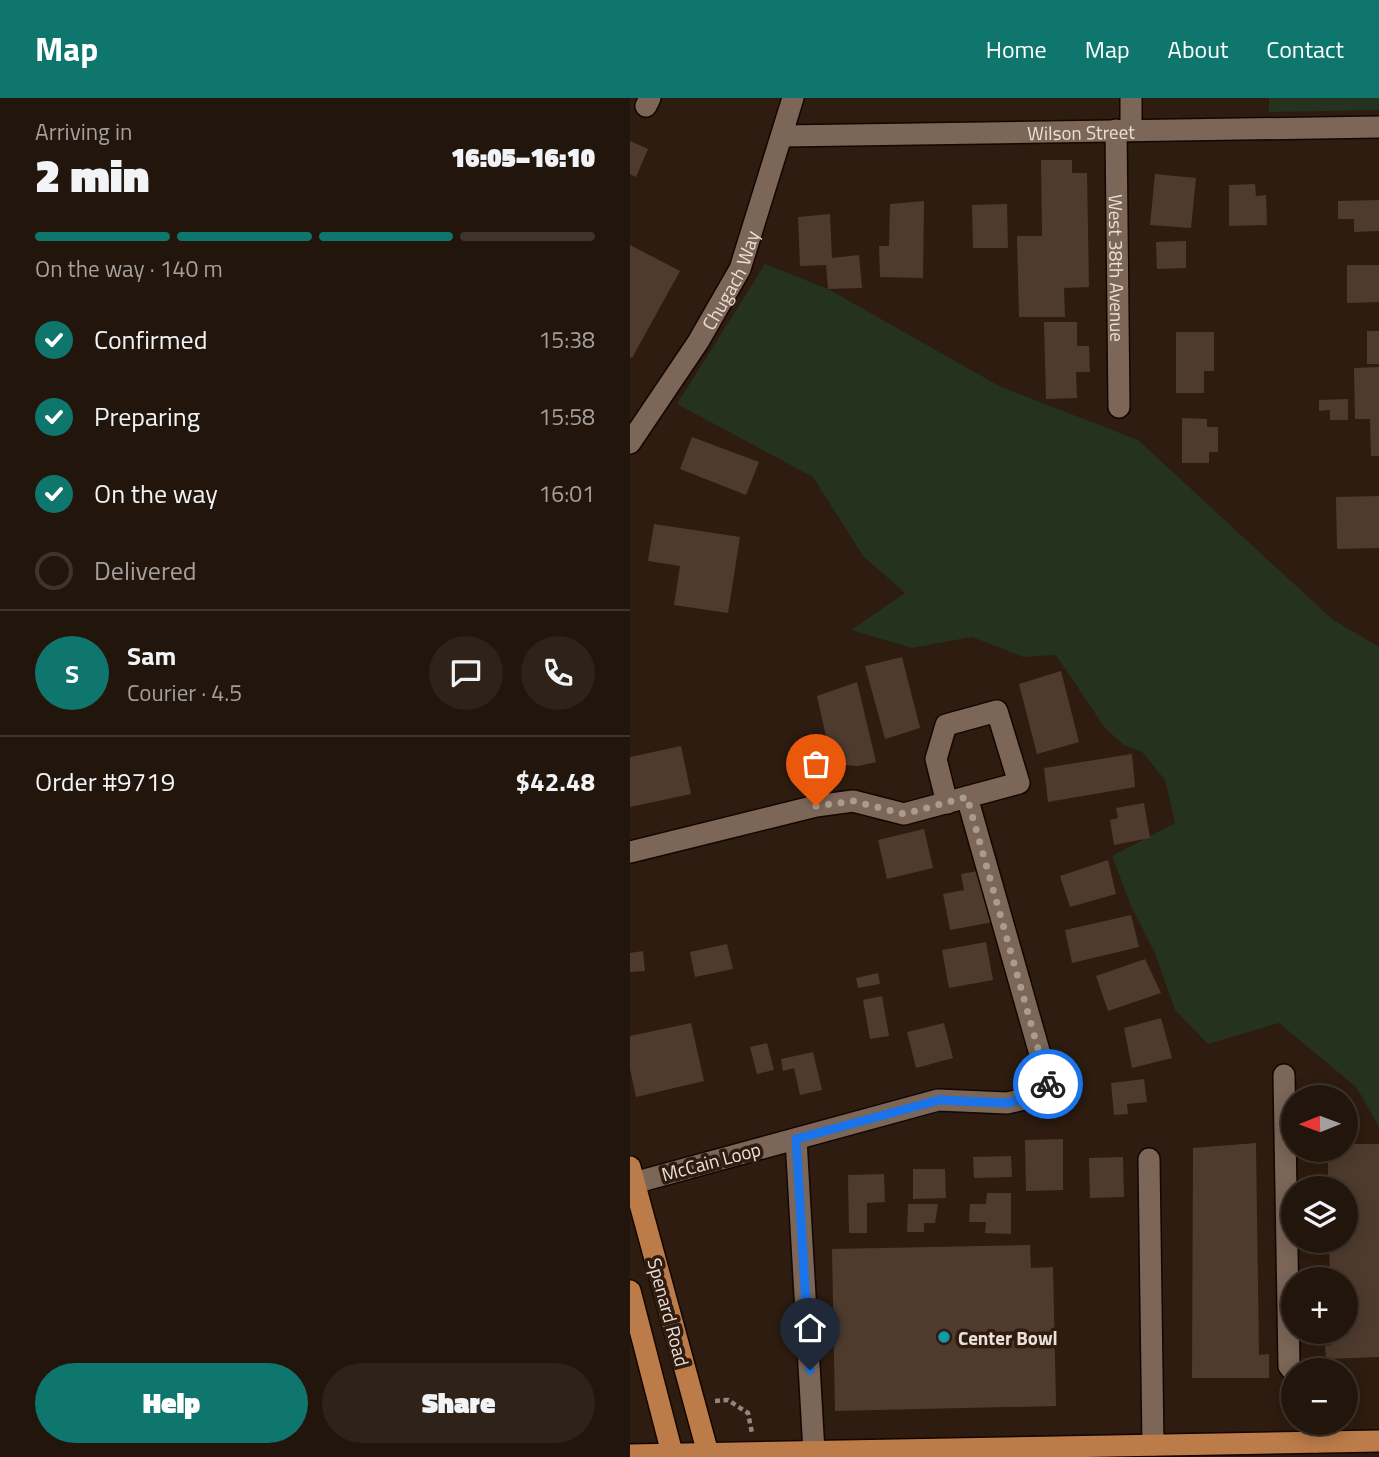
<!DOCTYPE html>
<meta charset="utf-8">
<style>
:root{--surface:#22150b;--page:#2e2219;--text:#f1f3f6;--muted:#a29f9d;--line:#3f342c;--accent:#0f766e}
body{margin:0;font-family:"Titillium Web",sans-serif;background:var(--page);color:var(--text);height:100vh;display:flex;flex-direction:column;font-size:26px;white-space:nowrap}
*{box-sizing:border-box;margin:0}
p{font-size:23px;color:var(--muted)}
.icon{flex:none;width:38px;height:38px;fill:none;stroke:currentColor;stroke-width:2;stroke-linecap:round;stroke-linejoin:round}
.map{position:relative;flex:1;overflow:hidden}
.sheet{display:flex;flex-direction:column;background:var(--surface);width:630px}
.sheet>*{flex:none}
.needle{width:46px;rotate:269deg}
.fabs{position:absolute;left:651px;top:987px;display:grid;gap:14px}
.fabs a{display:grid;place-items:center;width:77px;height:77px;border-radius:50%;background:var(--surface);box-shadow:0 4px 18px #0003,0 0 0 2px var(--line);font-size:35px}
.pin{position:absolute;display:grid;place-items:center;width:60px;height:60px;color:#fff;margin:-72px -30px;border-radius:50% 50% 50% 0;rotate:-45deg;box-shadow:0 0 7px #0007}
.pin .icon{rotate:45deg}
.courier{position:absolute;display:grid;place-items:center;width:70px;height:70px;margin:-35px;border:5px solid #1a73e8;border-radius:50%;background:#fff;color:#222;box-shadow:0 2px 9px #0007}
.head em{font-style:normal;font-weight:800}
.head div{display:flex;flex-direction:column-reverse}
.head{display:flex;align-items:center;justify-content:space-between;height:119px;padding:0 35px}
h1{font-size:46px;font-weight:800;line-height:52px}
.bar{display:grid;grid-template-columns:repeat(4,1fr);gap:10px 7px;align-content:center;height:84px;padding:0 35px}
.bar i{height:9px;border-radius:5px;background:var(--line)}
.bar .active{background:var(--accent)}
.bar p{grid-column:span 4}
.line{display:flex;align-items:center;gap:18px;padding:0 35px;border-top:2px solid var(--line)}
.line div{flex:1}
.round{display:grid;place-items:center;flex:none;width:74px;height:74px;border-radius:37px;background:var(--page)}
ol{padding:0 35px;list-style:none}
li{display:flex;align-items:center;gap:21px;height:77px}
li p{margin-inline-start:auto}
li .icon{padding:7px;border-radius:50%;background:var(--accent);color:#fff;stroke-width:4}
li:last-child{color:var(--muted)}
li i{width:38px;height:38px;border:4px solid var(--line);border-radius:50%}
.button{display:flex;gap:14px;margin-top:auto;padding:14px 35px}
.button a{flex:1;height:80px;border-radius:42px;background:var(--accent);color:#fff;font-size:28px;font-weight:800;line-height:80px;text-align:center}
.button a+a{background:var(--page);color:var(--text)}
header{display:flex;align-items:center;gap:42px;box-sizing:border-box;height:98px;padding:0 35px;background:var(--accent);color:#fff}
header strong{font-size:33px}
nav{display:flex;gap:38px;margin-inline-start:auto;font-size:24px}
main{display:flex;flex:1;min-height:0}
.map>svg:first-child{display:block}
.green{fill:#25321e}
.building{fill:#4e3b2e}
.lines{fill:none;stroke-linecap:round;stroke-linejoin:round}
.minor-casing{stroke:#140600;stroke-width:24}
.major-casing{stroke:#140600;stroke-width:24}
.path{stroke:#94867c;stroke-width:4.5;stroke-dasharray:5 3.5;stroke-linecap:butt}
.minor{stroke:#7b6658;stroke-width:21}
.major{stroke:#bc7c49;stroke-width:21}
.done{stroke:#a89b91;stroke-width:7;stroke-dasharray:0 12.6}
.route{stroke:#1a73e8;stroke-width:9}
.culture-dot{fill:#0f9aa8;stroke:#2d1c0f;stroke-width:2.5}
.labels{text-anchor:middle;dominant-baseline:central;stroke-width:7;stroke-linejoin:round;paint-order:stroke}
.street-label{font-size:19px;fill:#ebdfd7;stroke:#2d1c0f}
.poi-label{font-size:19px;font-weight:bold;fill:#ebdfd7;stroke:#2d1c0f;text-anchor:start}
</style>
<header>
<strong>Map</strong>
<nav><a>Home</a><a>Map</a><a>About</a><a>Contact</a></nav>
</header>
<main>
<section class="sheet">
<div class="head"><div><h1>2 min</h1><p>Arriving in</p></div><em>16:05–16:10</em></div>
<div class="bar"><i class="active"></i><i class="active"></i><i class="active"></i><i></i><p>On the way · 140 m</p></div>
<ol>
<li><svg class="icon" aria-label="check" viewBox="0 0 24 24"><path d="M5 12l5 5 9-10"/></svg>Confirmed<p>15:38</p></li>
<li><svg class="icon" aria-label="check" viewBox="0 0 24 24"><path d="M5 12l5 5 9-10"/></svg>Preparing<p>15:58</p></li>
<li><svg class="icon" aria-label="check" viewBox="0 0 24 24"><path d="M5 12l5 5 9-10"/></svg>On the way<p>16:01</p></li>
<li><i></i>Delivered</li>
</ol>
<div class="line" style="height:126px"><b class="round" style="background:var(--accent);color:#fff">S</b><div><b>Sam</b><p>Courier · 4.5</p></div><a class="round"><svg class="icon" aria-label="chat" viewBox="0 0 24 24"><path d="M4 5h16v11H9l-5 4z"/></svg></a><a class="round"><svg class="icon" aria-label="phone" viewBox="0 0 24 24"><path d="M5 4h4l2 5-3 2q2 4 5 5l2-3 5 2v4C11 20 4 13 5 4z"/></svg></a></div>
<div class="line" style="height:91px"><div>Order #9719</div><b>$42.48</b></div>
<div class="button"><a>Help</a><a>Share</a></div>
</section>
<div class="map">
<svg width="749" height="1359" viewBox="0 0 749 1359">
<rect width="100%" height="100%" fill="#2d1c0f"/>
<g class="green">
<polygon points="639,0 749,0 749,12 639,14"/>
<polygon points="135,166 198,191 371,289 508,342 702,521 749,549 749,1029 726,989 649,925 578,946 545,912 525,855 501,808 482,758 545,725 535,682 512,654 494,647 475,630 426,557 393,559 342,539 282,550 221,532 275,495 233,458 183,379 47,306"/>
</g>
<g class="building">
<polygon points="0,43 18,51 6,79 0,76"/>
<polygon points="411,62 442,62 442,75 457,75 459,189 434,190 435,219 389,219 387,138 412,138"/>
<polygon points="525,76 566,80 561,130 520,127"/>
<polygon points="625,86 626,98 636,97 637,127 599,128 599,87"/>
<polygon points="749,102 749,133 724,134 724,121 708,121 708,103"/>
<polygon points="294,103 293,180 250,179 249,148 259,148 260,106"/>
<polygon points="377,106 378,150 343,150 342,107"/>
<polygon points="200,116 202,160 229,157 232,190 198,191 196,167 170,168 168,119"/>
<polygon points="556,143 556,170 527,171 526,144"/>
<polygon points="0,147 50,173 2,260 0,259"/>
<polygon points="717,167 749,167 749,204 717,205"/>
<polygon points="414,224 447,224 447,248 459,248 460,274 446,274 447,300 416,301"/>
<rect x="737" y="233" width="12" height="33"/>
<polygon points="546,234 584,234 584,273 574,273 574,295 546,295"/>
<polygon points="749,269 749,358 741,358 740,321 725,321 724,270"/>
<polygon points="718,301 718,322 700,322 700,312 689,313 689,302"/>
<polygon points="552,320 577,321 577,329 588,329 588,354 579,354 579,365 552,365"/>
<polygon points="62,339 129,364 116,397 50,371"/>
<polygon points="749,398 749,450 707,451 706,399"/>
<polygon points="24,426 110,439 98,515 44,507 50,468 18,463"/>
<polygon points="272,559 290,630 255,641 235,568"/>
<polygon points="431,573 449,644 407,656 389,586"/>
<polygon points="227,584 246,664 228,668 202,666 187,598"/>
<polygon points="51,648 61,696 0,709 0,659"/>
<polygon points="502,656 505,689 418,704 414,670"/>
<polygon points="514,705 520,740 484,747 480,722 488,720 486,710"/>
<polygon points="294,731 303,770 257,781 248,742"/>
<polygon points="478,762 486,796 440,809 430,778"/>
<polygon points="353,772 363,824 320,832 313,796 334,792 331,776"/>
<polygon points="501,817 509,849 442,865 435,832"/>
<polygon points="356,844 363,882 319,890 312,852"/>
<polygon points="97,846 103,871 65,879 60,854"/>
<polygon points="13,853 15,873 0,874 0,855"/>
<polygon points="515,861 531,895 478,913 466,878"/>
<polygon points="248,875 250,886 228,890 226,880"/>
<polygon points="252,898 259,938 240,941 233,902"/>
<polygon points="531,920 542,960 502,970 494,930"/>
<polygon points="61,925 74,983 6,999 0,971 0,938"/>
<polygon points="314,925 323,960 286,970 277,934"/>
<polygon points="137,945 144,972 127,976 120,949"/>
<polygon points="183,954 192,992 170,997 164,970 153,973 151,961"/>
<polygon points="514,981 517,1004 497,1006 498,1016 484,1017 481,985"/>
<polygon points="433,1041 433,1092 396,1093 395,1042"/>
<polygon points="626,1045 629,1257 639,1256 639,1280 562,1280 563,1050"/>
<polygon points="716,1046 749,1046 749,1259 696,1261 695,1248 701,1247 700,1234 716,1234 716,1181 700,1181 699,1143 716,1143 716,1090 698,1090 698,1056 692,1056 691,1052 716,1052"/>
<polygon points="381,1058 382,1079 344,1080 343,1059"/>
<polygon points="493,1059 494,1099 460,1100 459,1060"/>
<polygon points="283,1071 315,1071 316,1100 283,1101"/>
<polygon points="254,1076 255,1104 237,1105 237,1135 219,1135 218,1077"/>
<polygon points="357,1095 381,1095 381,1136 355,1135 356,1124 339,1124 340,1106 356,1106"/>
<polygon points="278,1106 308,1106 305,1125 294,1125 294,1134 277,1134"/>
<polygon points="400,1147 401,1170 423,1169 426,1308 205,1313 202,1151"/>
</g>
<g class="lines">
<g class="minor-casing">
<g id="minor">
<polyline points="501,0 501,32"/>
<polyline points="16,8 20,0"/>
<path id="s1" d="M486,32L489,309"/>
<path id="s2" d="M153,38L749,29"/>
<path id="s3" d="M0,345L68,244L110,171L163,0"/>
<polyline points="317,705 306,661 316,627 367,613 389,685 337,699"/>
<polyline points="0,754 186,708 223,703 274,716 337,699 421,995 377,1005 308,1002 0,1086"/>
<polyline points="654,977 659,1268 663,1273"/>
<polyline points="166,1041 184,1354"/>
<polyline points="519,1061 523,1347"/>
<polyline points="686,1344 686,1325"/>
</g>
</g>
<g class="major-casing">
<g id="major">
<polyline points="0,1069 79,1359"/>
<polyline points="0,1193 43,1359"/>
<polyline points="0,1357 749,1343"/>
</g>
</g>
<polyline class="path" points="85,1303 98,1302 118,1315 122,1335"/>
<use href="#minor" class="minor"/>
<use href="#major" class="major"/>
</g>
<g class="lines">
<polyline class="done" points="186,708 223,703 274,716 337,699 418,986"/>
<polyline class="route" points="180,1272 166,1041 309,1002 377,1005 421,995 418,986"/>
</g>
<circle class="culture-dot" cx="314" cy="1239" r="7"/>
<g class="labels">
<g class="street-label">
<text stroke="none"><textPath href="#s2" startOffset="298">Wilson Street</textPath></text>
<text stroke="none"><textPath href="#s1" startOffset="138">West 38th Avenue</textPath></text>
<text stroke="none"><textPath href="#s3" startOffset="192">Chugach Way</textPath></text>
<text transform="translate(81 1063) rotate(-15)">McCain Loop</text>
<text transform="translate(39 1214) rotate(75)">Spenard Road</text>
</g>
<g class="poi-label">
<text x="328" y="1239">Center Bowl</text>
</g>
</g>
</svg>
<div class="fabs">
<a><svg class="needle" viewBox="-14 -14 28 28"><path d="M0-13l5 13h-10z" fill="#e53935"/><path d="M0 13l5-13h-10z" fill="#a29f9d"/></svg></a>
<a><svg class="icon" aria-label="layers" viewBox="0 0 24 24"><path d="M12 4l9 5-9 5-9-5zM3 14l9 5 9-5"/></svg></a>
<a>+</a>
<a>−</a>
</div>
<div class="pin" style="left:186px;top:708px;background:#ea580c"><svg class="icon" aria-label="bag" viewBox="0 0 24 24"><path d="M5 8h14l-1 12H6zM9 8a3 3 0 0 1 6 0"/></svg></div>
<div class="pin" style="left:180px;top:1272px;background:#1f2937"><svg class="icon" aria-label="home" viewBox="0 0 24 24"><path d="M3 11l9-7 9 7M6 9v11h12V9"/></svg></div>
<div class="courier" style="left:418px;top:986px"><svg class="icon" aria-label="bike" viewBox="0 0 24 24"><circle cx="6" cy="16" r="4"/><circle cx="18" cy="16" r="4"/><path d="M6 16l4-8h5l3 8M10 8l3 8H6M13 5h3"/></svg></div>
</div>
</main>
